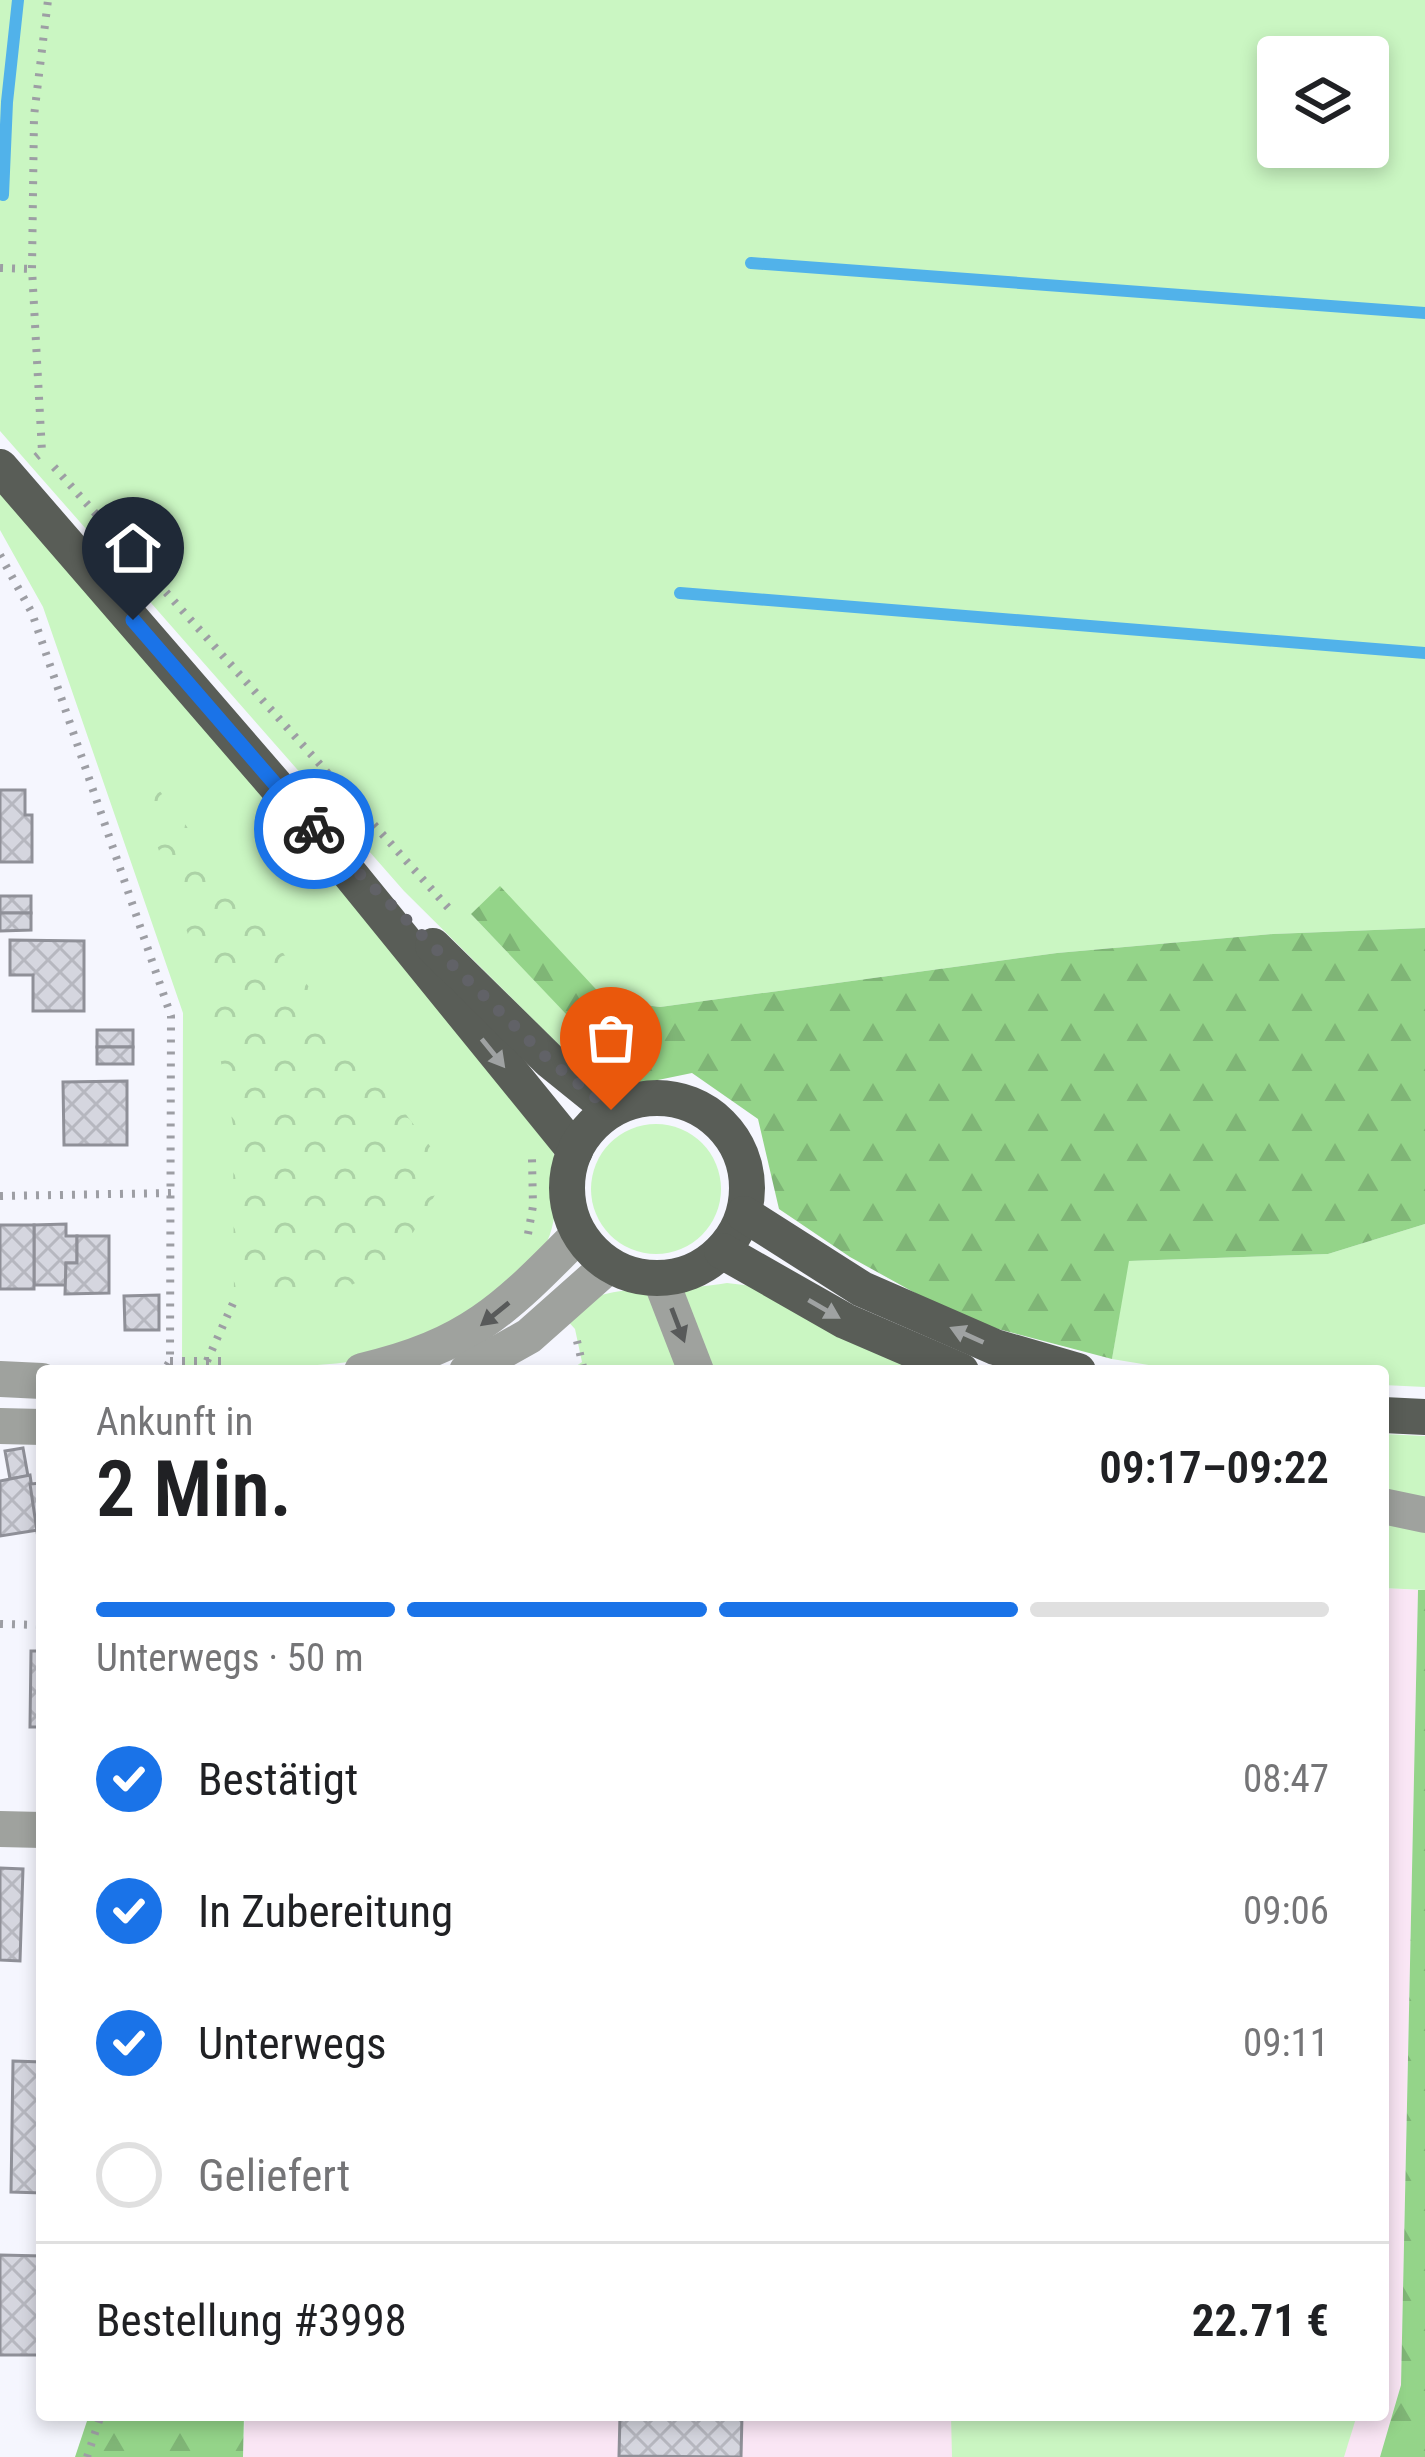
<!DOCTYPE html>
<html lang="de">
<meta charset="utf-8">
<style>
:root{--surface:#fff;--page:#f6f6f6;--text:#202124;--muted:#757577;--line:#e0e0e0;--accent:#1a73e8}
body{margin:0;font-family:"Roboto Condensed",sans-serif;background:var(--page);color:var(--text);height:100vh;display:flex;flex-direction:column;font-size:45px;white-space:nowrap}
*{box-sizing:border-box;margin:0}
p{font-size:39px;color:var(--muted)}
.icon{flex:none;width:66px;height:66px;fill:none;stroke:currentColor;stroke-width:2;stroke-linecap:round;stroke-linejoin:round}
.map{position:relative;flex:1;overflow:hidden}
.side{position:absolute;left:36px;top:1365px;width:1353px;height:1056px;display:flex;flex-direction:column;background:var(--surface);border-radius:12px;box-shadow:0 6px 18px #0003}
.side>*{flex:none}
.fabs{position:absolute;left:1257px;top:36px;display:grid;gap:24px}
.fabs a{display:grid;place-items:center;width:132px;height:132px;border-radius:12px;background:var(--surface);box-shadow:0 6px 18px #0003;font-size:60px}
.pin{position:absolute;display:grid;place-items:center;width:102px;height:102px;color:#fff;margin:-123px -51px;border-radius:50% 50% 50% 0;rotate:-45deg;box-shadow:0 0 12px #0007}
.pin .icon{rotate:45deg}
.courier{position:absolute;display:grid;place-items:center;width:120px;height:120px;margin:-60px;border:9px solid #1a73e8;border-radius:50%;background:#fff;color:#222;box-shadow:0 3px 15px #0007}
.headline em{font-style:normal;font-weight:600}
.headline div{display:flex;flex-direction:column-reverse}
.headline{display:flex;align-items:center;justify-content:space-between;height:204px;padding:0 60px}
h1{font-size:78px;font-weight:600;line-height:90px}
.bar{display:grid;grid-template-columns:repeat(4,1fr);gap:18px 12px;align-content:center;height:144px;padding:0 60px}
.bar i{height:15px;border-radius:9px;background:var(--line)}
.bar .active{background:var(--accent)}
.bar p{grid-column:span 4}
.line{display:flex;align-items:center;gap:30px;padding:0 60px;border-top:3px solid var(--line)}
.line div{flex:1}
ol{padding:0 60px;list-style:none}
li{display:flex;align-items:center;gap:36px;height:132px}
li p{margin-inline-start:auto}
li .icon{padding:12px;border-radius:50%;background:var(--accent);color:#fff;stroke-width:4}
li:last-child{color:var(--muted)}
li i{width:66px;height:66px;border:6px solid var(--line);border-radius:50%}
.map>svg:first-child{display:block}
.education{fill:#fae6f5}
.grass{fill:#caf6c2;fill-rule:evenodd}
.forest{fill:url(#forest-firs)}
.park{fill:url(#park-crowns)}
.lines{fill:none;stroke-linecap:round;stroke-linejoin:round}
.stream{stroke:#51b2ea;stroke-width:12}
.building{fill:url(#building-cross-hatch);stroke:#8f9098;stroke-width:3}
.path{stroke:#9d9ea4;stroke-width:8;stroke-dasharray:3 9;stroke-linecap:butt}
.minor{stroke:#9fa29e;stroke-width:36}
.major{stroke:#595d57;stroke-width:36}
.oneway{fill:#9fa2a2}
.oneway2{fill:#585a5a}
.done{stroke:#616267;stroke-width:12;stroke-dasharray:0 21.6}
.route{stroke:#1a73e8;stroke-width:15}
</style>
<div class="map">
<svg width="1425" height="2457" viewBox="0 0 1425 2457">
<defs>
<pattern id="forest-firs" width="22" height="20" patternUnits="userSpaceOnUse" patternTransform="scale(3)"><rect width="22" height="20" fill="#94d489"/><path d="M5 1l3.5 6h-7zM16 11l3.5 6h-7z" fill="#7fb576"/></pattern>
<pattern id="park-crowns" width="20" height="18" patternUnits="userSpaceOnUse" patternTransform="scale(3)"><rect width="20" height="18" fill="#caf6c2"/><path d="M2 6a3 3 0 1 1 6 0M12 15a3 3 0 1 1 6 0" fill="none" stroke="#acd2a6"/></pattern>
<pattern id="building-cross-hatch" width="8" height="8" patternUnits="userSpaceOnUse" patternTransform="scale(3)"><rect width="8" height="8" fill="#d5d6df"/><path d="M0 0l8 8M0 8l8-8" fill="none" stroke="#b6b7bf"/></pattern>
</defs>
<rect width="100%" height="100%" fill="#f5f6fe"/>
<polygon class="education" points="1383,1588 1418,1590 1401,2385 1380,2457 243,2457 245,2415 1383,2415"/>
<g class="grass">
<path d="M0,0H1425V928L1273,934L1057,953L660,1007L606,1000L471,914L587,1035L568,1054L404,891L0,431ZM1278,57H1368V147H1278Z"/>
<path d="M0,486L551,1138C557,1165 561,1221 544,1247C535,1261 516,1273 504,1285C489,1299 473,1319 456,1329C372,1375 274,1366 182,1366L183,1013L43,607L0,530Z"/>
<circle cx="656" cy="1189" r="65"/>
<polygon points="1425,1224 1425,1387 1383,1385 1383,1371 1185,1371 1112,1359 1128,1261 1328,1254"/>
<path d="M727,1283L760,1287L936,1371H569L582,1362L575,1329L565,1318C575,1310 586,1299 598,1296C638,1284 686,1291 727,1283Z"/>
<polygon points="1383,1434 1425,1436 1425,1590 1383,1588"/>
<polygon points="1383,1612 1389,1612 1383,1848"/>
<polygon points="951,2415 1357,2415 1344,2457 952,2457"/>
</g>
<g class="forest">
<polygon points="500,886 606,1000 660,1007 1057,953 1273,934 1425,928 1425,1224 1328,1254 1129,1261 1112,1359 964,1320 850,1257 779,1209 758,1119 692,1073 624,1087 568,1054 586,1035 471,914"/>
<polygon points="1418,1590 1425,1590 1425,2457 1380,2457 1401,2385"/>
<polygon points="89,2415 244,2415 243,2457 75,2457"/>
</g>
<polygon class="park" points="159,790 449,1171 394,1265 349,1286 234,1301 233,1125 207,989 142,802"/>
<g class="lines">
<g class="stream">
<polyline points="3,195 7,102 18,0"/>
<polyline points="751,263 1425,313"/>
<polyline points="680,593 1425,653"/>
</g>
</g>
<g class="building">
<polygon points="0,790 25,790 25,815 32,815 32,862 0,862"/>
<rect x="0" y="896" width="31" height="17"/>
<polygon points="0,913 31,913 31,930 0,931"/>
<polygon points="10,940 84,941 84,1011 33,1011 33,975 10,975"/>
<rect x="97" y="1030" width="36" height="17"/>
<rect x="97" y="1047" width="36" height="17"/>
<polygon points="127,1081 127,1145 64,1145 63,1082"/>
<polygon points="66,1224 66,1236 77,1236 77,1263 66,1263 66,1285 34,1285 34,1225"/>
<rect x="0" y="1225" width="34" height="64"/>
<polygon points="77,1236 109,1236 109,1293 65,1294 66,1263 77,1263"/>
<polygon points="159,1295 159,1330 125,1330 124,1296"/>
<polygon points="23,1448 28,1476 10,1479 5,1451"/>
<polygon points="30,1475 38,1530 0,1536 0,1481"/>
<polygon points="42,1483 42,1538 38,1538 30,1484"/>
<polygon points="31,1651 42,1651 42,1727 30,1727"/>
<polygon points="0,1868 23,1869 20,1961 0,1960"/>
<polygon points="13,2061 42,2062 42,2193 11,2192"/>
<polygon points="0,2255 42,2256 42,2355 0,2355"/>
<polygon points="620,2415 742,2415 741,2457 619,2456"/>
</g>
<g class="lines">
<g class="path">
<polyline points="0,268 32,269"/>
<polyline points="36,457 42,452 32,269 34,116 48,0"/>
<polyline points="54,467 452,912"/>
<polyline points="0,555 32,613 171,1016 170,1361 164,1371"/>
<polyline points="0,1196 171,1193"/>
<polyline points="528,1234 533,1206 532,1159"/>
<polyline points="577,1341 584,1371"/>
<polyline points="170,1361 225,1361 225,1371"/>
<polyline points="207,1361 234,1301"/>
<polyline points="0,1624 42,1625"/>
<polyline points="87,2457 101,2415"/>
</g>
<g class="minor">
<polyline points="660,1278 696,1371"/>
<path d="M362,1371C469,1346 505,1309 579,1234"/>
<polyline points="467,1371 529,1336 609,1265"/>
<polyline points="0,1379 42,1381"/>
<polyline points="0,1426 42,1427"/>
<polyline points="1383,1506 1425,1515"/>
<polyline points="0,1829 42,1830"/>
</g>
<g class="major">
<polyline points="0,467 315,831 575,1151"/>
<polyline points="433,946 549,1060 611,1110"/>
<circle cx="657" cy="1188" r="90"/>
<polyline points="744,1214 862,1289 995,1347 1078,1371"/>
<polyline points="722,1251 845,1321 961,1371"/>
<polyline points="1383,1415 1425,1417"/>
</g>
</g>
<defs><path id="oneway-solid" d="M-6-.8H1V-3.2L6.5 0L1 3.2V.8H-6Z" transform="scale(3)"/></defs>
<g class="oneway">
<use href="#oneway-solid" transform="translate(493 1053) rotate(51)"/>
<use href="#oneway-solid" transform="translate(824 1309) rotate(30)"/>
<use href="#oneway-solid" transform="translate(967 1335) rotate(-156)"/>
</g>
<g class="oneway2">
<use href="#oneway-solid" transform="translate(495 1314) rotate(141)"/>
<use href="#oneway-solid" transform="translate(678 1325) rotate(69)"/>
</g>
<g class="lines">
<polyline class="done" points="314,829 549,1060 611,1110"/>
<polyline class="route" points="133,620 314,829"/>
</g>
</svg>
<div class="fabs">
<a><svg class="icon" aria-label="layers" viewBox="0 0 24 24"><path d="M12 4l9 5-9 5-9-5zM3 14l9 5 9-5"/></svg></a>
</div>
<div class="pin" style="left:611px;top:1110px;background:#ea580c"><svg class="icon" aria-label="bag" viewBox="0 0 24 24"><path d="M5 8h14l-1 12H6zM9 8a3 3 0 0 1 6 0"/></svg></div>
<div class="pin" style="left:133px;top:620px;background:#1f2937"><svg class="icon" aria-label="home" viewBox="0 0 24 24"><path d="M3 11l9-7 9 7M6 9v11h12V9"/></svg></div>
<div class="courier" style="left:314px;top:829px"><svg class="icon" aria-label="bike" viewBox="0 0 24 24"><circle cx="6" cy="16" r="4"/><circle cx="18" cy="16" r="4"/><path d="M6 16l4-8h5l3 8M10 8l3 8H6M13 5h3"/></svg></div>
<section class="side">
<div class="headline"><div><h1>2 Min.</h1><p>Ankunft in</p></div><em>09:17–09:22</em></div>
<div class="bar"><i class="active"></i><i class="active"></i><i class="active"></i><i></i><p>Unterwegs · 50 m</p></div>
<ol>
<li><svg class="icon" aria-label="check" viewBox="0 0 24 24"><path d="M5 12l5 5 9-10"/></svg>Bestätigt<p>08:47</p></li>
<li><svg class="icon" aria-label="check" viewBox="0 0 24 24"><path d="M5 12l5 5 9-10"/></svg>In Zubereitung<p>09:06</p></li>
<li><svg class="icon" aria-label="check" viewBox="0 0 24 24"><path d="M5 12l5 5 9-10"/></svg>Unterwegs<p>09:11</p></li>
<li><i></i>Geliefert</li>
</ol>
<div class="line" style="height:156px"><div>Bestellung #3998</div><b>22.71 €</b></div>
</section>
</div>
